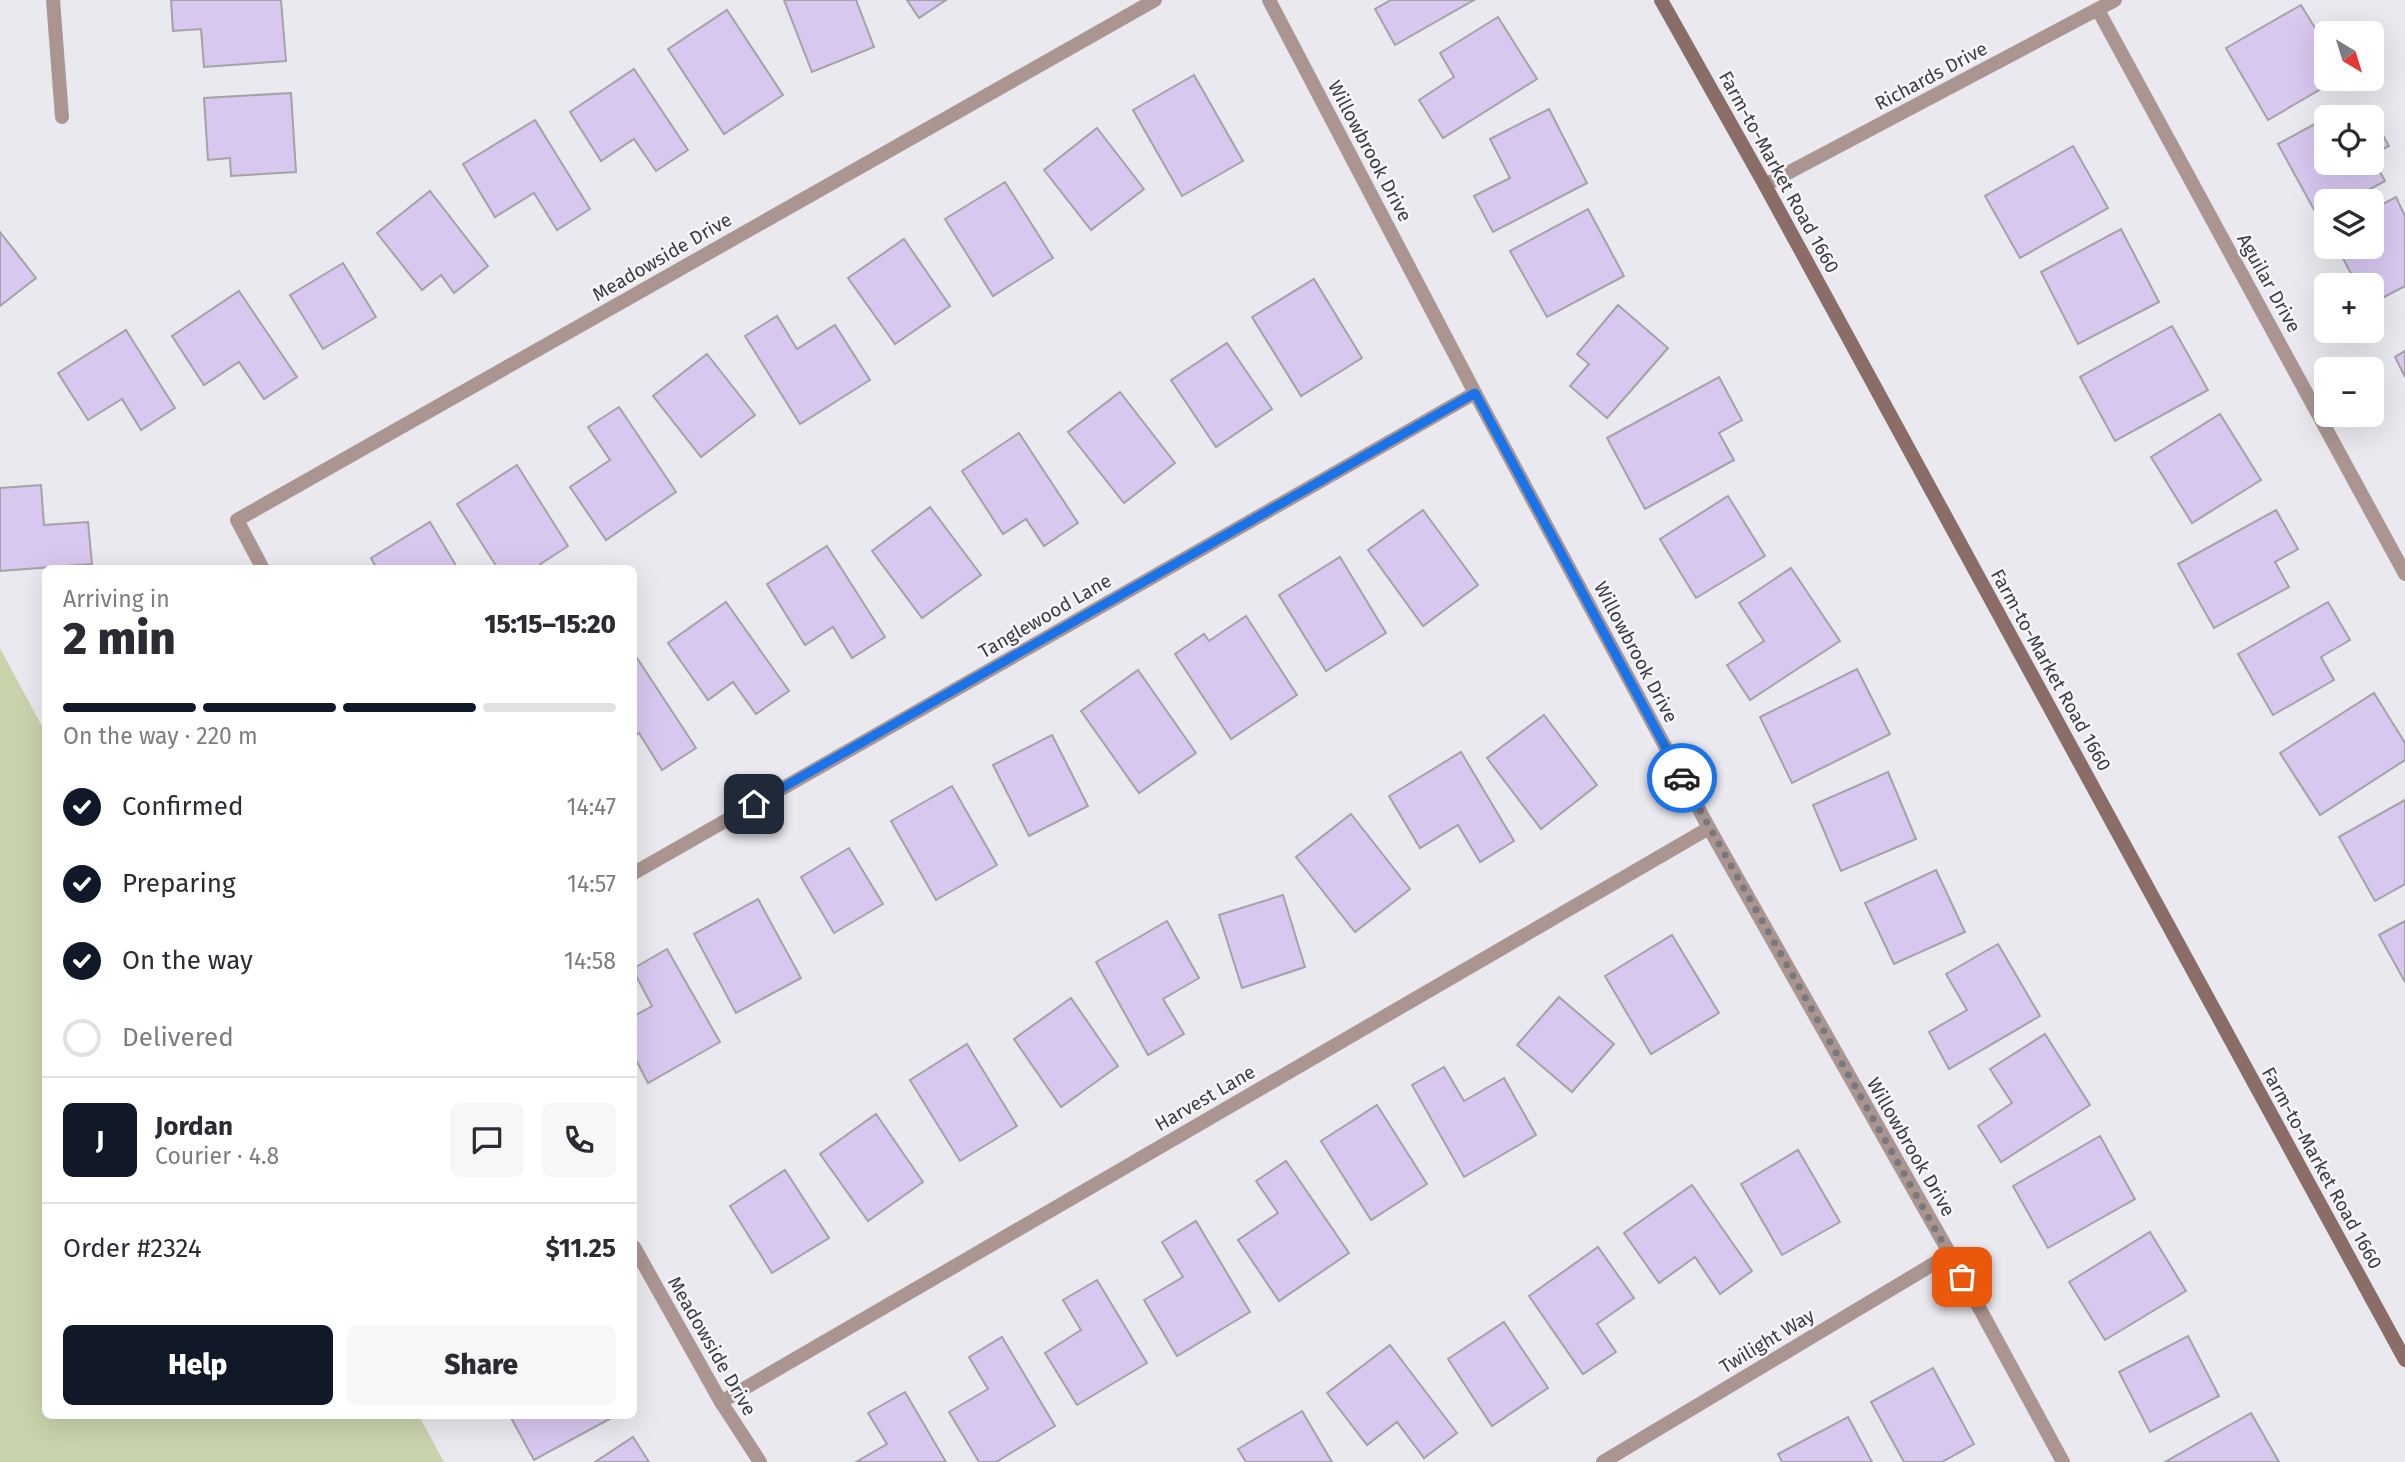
<!DOCTYPE html>
<meta charset="utf-8">
<style>
:root{--surface:#fff;--page:#f7f7f7;--text:#2b2b33;--muted:#7c7c81;--line:#e1e1e2;--accent:#111827}
body{margin:0;font-family:"Fira Sans",sans-serif;background:var(--page);color:var(--text);height:100vh;display:flex;flex-direction:column;font-size:26px;white-space:nowrap}
*{box-sizing:border-box;margin:0}
p{font-size:23px;color:var(--muted)}
.icon{flex:none;width:38px;height:38px;fill:none;stroke:currentColor;stroke-width:2;stroke-linecap:round;stroke-linejoin:round}
.map{position:relative;flex:1;overflow:hidden}
.sheet{position:absolute;left:42px;top:565px;width:595px;height:854px;display:flex;flex-direction:column;background:var(--surface);border-radius:10px;box-shadow:0 7px 28px #0002}
.sheet>*{flex:none}
.needle{width:46px;rotate:142deg}
.controls{position:absolute;left:2314px;top:21px;display:grid;gap:14px}
.controls a{display:grid;place-items:center;width:70px;height:70px;border-radius:10px;background:var(--surface);box-shadow:0 7px 28px #0002;font-size:35px}
.pin{position:absolute;display:grid;place-items:center;width:60px;height:60px;color:#fff;margin:-30px;border-radius:14px;box-shadow:0 4px 10px #0006}
.courier{position:absolute;display:grid;place-items:center;width:70px;height:70px;margin:-35px;border:5px solid #1a73e8;border-radius:50%;background:#fff;color:#222;box-shadow:0 2px 9px #0007}
.headline em{font-style:normal;font-weight:800}
.headline div{display:flex;flex-direction:column-reverse}
.headline{display:flex;align-items:center;justify-content:space-between;height:119px;padding:0 21px}
h1{font-size:46px;font-weight:800;line-height:52px}
.bar{display:grid;grid-template-columns:repeat(4,1fr);gap:10px 7px;align-content:center;height:84px;padding:0 21px}
.bar i{height:9px;border-radius:5px;background:var(--line)}
.bar .selected{background:var(--accent)}
.bar p{grid-column:span 4}
.line{display:flex;align-items:center;gap:18px;padding:0 21px;border-top:2px solid var(--line)}
.line div{flex:1}
.round{display:grid;place-items:center;flex:none;width:74px;height:74px;border-radius:10px;background:var(--page)}
ol{padding:0 21px;list-style:none}
li{display:flex;align-items:center;gap:21px;height:77px}
li p{margin-inline-start:auto}
li .icon{padding:7px;border-radius:50%;background:var(--accent);color:#fff;stroke-width:4}
li:last-child{color:var(--muted)}
li i{width:38px;height:38px;border:4px solid var(--line);border-radius:50%}
.primary-button{display:flex;gap:14px;margin-top:auto;padding:14px 21px}
.primary-button a{flex:1;height:80px;border-radius:10px;background:var(--accent);color:#fff;font-size:28px;font-weight:800;line-height:80px;text-align:center}
.primary-button a+a{background:var(--page);color:var(--text)}
.map>svg:first-child{display:block}
.green{fill:#c9d3ac}
.building{fill:#d8c7ef;stroke:#a4a2a7;stroke-width:2}
.lines{fill:none;stroke-linecap:round;stroke-linejoin:round}
.minor{stroke:#aa9590;stroke-width:14}
.secondary{stroke:#8a6d66;stroke-width:14}
.done{stroke:#79797d;stroke-width:7;stroke-dasharray:0 12.6}
.route{stroke:#1a73e8;stroke-width:9}
.labels{text-anchor:middle;dominant-baseline:central;stroke-width:5;stroke-linejoin:round;paint-order:stroke}
.street-label{font-size:19px;fill:#3c3c3f;stroke:#f7f6fd}
</style>
<div class="map">
<svg width="2405" height="1462" viewBox="0 0 2405 1462">
<rect width="100%" height="100%" fill="#e9e9ef"/>
<polygon class="green" points="0,648 45,732 46,1416 419,1416 444,1462 0,1462"/>
<g class="building">
<polygon points="171,0 281,0 286,61 204,67 201,29 173,31"/>
<polygon points="784,0 856,0 874,47 812,72"/>
<polygon points="907,0 946,0 919,18"/>
<polygon points="1391,0 1474,0 1395,45 1375,9"/>
<polygon points="2301,5 2326,46 2326,79 2338,79 2268,120 2226,48"/>
<polygon points="727,10 783,95 724,134 668,49"/>
<polygon points="1498,17 1537,79 1443,138 1419,100 1454,77 1440,53"/>
<polygon points="634,69 688,150 656,171 634,139 601,161 570,112"/>
<polygon points="1194,75 1243,161 1182,196 1133,110"/>
<polygon points="291,93 296,172 231,176 230,158 208,160 204,98"/>
<polygon points="2348,106 2354,117 2327,117"/>
<polygon points="1549,109 1587,183 1493,232 1474,196 1510,178 1490,139"/>
<polygon points="2326,118 2326,163 2371,163 2371,120 2374,119 2389,146 2371,155 2385,181 2348,201 2326,201 2326,213 2318,217 2278,144"/>
<polygon points="535,120 590,209 557,230 534,193 495,217 463,164"/>
<polygon points="1097,128 1144,189 1091,230 1044,170"/>
<polygon points="2073,146 2108,208 2020,258 1985,196"/>
<polygon points="1005,182 1053,258 993,296 945,219"/>
<polygon points="430,191 488,266 454,293 441,275 422,290 377,233"/>
<polygon points="2396,197 2405,216 2405,286 2371,304 2371,285 2357,285 2337,247 2371,247 2371,210"/>
<polygon points="1588,209 1624,276 1547,317 1510,251"/>
<polygon points="2121,229 2159,302 2078,344 2041,272"/>
<polygon points="0,232 36,278 0,306"/>
<polygon points="904,239 950,306 895,344 848,278"/>
<polygon points="343,263 376,317 323,349 290,295"/>
<polygon points="1314,279 1362,358 1301,396 1252,317"/>
<polygon points="239,291 297,377 264,399 239,362 204,385 172,336"/>
<polygon points="1618,305 1668,348 1607,418 1570,386 1589,364 1577,354"/>
<polygon points="777,316 797,349 835,325 870,380 800,424 745,336"/>
<polygon points="2172,326 2208,390 2115,441 2080,377"/>
<polygon points="126,330 175,408 141,430 122,399 88,420 58,373"/>
<polygon points="1227,343 1272,409 1216,447 1171,380"/>
<polygon points="2405,351 2405,377 2395,357"/>
<polygon points="707,354 755,415 701,457 653,396"/>
<polygon points="1719,377 1742,420 1719,433 1734,460 1645,509 1607,438"/>
<polygon points="1120,392 1175,463 1124,503 1068,432"/>
<polygon points="619,407 676,492 606,540 570,487 610,460 588,427"/>
<polygon points="2220,414 2261,480 2192,523 2151,457"/>
<polygon points="1019,433 1078,523 1044,546 1026,519 1003,534 962,471"/>
<polygon points="517,465 568,546 533,569 498,569 457,504"/>
<polygon points="41,485 44,525 88,522 92,564 0,571 0,488"/>
<polygon points="1728,496 1765,556 1696,598 1660,539"/>
<polygon points="930,507 981,575 922,618 872,551"/>
<polygon points="1423,510 1478,585 1423,626 1368,550"/>
<polygon points="2276,510 2298,549 2275,562 2289,587 2214,628 2178,564"/>
<polygon points="430,522 458,569 377,569 371,558"/>
<polygon points="827,546 885,637 852,658 833,627 805,645 767,584"/>
<polygon points="1340,557 1386,633 1326,671 1279,595"/>
<polygon points="1791,568 1840,641 1750,700 1727,665 1764,641 1739,603"/>
<polygon points="726,602 789,691 756,714 733,682 708,700 668,643"/>
<polygon points="2328,602 2350,640 2321,657 2334,680 2273,715 2238,654"/>
<polygon points="1246,616 1297,695 1231,739 1175,654 1204,634 1209,641"/>
<polygon points="637,658 696,748 662,770 639,733 634,736 634,660"/>
<polygon points="1857,669 1890,734 1792,783 1760,717"/>
<polygon points="1138,670 1196,753 1139,793 1081,711"/>
<polygon points="2374,693 2405,743 2405,760 2320,815 2280,753"/>
<polygon points="1544,715 1597,785 1541,829 1487,758"/>
<polygon points="1052,735 1088,806 1029,836 993,765"/>
<polygon points="1461,752 1514,841 1480,862 1458,825 1420,848 1389,796"/>
<polygon points="1888,772 1916,839 1841,871 1813,805"/>
<polygon points="952,786 997,865 936,900 891,821"/>
<polygon points="2405,800 2405,884 2375,901 2339,837"/>
<polygon points="1351,814 1410,889 1355,932 1296,857"/>
<polygon points="849,848 883,904 834,933 801,877"/>
<polygon points="1936,870 1965,932 1894,964 1865,903"/>
<polygon points="1283,895 1305,967 1242,988 1219,915"/>
<polygon points="758,899 801,978 736,1013 694,934"/>
<polygon points="1167,921 1199,978 1163,999 1184,1034 1148,1055 1096,962"/>
<polygon points="2405,921 2405,982 2379,935"/>
<polygon points="1672,935 1719,1013 1651,1054 1605,976"/>
<polygon points="1998,944 2040,1016 1949,1069 1929,1032 1967,1010 1946,974"/>
<polygon points="667,949 720,1042 648,1083 634,1056 634,1016 652,1006 634,972 634,968"/>
<polygon points="1559,997 1614,1044 1572,1092 1517,1045"/>
<polygon points="1071,998 1118,1066 1061,1107 1014,1039"/>
<polygon points="2045,1034 2090,1105 2001,1162 1978,1126 2012,1103 1990,1069"/>
<polygon points="967,1044 1017,1126 960,1161 910,1080"/>
<polygon points="1444,1067 1464,1101 1504,1078 1536,1135 1464,1177 1412,1085"/>
<polygon points="1377,1105 1427,1184 1371,1220 1321,1141"/>
<polygon points="876,1114 923,1182 868,1221 820,1154"/>
<polygon points="2100,1136 2135,1199 2048,1248 2013,1186"/>
<polygon points="1798,1150 1840,1222 1782,1255 1741,1184"/>
<polygon points="1286,1161 1349,1253 1279,1301 1238,1240 1278,1213 1256,1181"/>
<polygon points="785,1170 829,1238 772,1273 730,1206"/>
<polygon points="1692,1185 1752,1271 1720,1294 1695,1257 1659,1283 1624,1233"/>
<polygon points="1196,1221 1250,1312 1177,1356 1144,1300 1183,1277 1162,1242"/>
<polygon points="2150,1232 2186,1291 2105,1340 2069,1282"/>
<polygon points="1598,1247 1634,1298 1597,1324 1616,1352 1583,1374 1529,1296"/>
<polygon points="1097,1280 1147,1363 1077,1405 1045,1353 1081,1330 1063,1300"/>
<polygon points="1504,1322 1548,1388 1492,1426 1448,1359"/>
<polygon points="2188,1336 2219,1396 2150,1432 2119,1372"/>
<polygon points="1002,1337 1055,1426 996,1462 979,1462 949,1412 988,1389 969,1357"/>
<polygon points="1390,1345 1457,1433 1424,1458 1397,1422 1367,1445 1327,1393"/>
<polygon points="1933,1368 1974,1444 1942,1462 1904,1462 1871,1402"/>
<polygon points="905,1392 946,1462 856,1462 887,1444 868,1413"/>
<polygon points="1302,1411 1332,1462 1246,1462 1238,1449"/>
<polygon points="2251,1413 2279,1462 2165,1462"/>
<polygon points="510,1416 615,1416 534,1460"/>
<polygon points="1848,1417 1872,1462 1782,1462 1778,1454"/>
<polygon points="633,1437 649,1462 595,1462"/>
</g>
<g class="lines">
<g class="minor">
<polyline points="53,0 62,117"/>
<polyline points="1269,0 1475,393 1709,828 1950,1254 2063,1462"/>
<polyline points="2098,10 2405,574"/>
<polyline points="1765,185 2115,0"/>
<polyline points="263,569 237,520 1155,0"/>
<polyline points="634,873 1475,393"/>
<polyline points="634,1247 721,1402 760,1462"/>
<polyline points="721,1402 1709,828"/>
<polyline points="1603,1462 1950,1254"/>
</g>
<polyline class="secondary" points="1661,0 1765,185 2405,1360"/>
</g>
<g class="lines">
<polyline class="done" points="1682,778 1962,1277"/>
<polyline class="route" points="754,804 1475,393 1682,778"/>
</g>
<g class="labels">
<g class="street-label">
<text transform="translate(1931 76) rotate(-28)">Richards Drive</text>
<text transform="translate(1370 151) rotate(62)">Willowbrook Drive</text>
<text transform="translate(1779 172) rotate(61)">Farm-to-Market Road 1660</text>
<text transform="translate(662 257) rotate(-30)">Meadowside Drive</text>
<text transform="translate(2269 283) rotate(61)">Aguilar Drive</text>
<text transform="translate(1045 616) rotate(-30)">Tanglewood Lane</text>
<text transform="translate(1636 652) rotate(62)">Willowbrook Drive</text>
<text transform="translate(2051 670) rotate(61)">Farm-to-Market Road 1660</text>
<text transform="translate(1205 1098) rotate(-30)">Harvest Lane</text>
<text transform="translate(1911 1147) rotate(60)">Willowbrook Drive</text>
<text transform="translate(2322 1168) rotate(61)">Farm-to-Market Road 1660</text>
<text transform="translate(1767 1341) rotate(-31)">Twilight Way</text>
<text transform="translate(712 1346) rotate(60)">Meadowside Drive</text>
</g>
</g>
</svg>
<div class="controls">
<a><svg class="needle" viewBox="-14 -14 28 28"><path d="M0-13l5 13h-10z" fill="#e53935"/><path d="M0 13l5-13h-10z" fill="#7c7c81"/></svg></a>
<a><svg class="icon" aria-label="locate" viewBox="0 0 24 24"><circle cx="12" cy="12" r="6"/><path d="M12 2v4M12 18v4M2 12h4M18 12h4"/></svg></a>
<a><svg class="icon" aria-label="layers" viewBox="0 0 24 24"><path d="M12 4l9 5-9 5-9-5zM3 14l9 5 9-5"/></svg></a>
<a>+</a>
<a>−</a>
</div>
<div class="pin" style="left:1962px;top:1277px;background:#ea580c"><svg class="icon" aria-label="bag" viewBox="0 0 24 24"><path d="M5 8h14l-1 12H6zM9 8a3 3 0 0 1 6 0"/></svg></div>
<div class="pin" style="left:754px;top:804px;background:#1f2937"><svg class="icon" aria-label="home" viewBox="0 0 24 24"><path d="M3 11l9-7 9 7M6 9v11h12V9"/></svg></div>
<div class="courier" style="left:1682px;top:778px"><svg class="icon" aria-label="car" viewBox="0 0 24 24"><path d="M5 17H2v-5l4-1 3-4h7l3 4 3 1v5h-3M9 17h6M6 11h13"/><circle cx="7" cy="17" r="2"/><circle cx="17" cy="17" r="2"/></svg></div>
<section class="sheet">
<div class="headline"><div><h1>2 min</h1><p>Arriving in</p></div><em>15:15–15:20</em></div>
<div class="bar"><i class="selected"></i><i class="selected"></i><i class="selected"></i><i></i><p>On the way · 220 m</p></div>
<ol>
<li><svg class="icon" aria-label="check" viewBox="0 0 24 24"><path d="M5 12l5 5 9-10"/></svg>Confirmed<p>14:47</p></li>
<li><svg class="icon" aria-label="check" viewBox="0 0 24 24"><path d="M5 12l5 5 9-10"/></svg>Preparing<p>14:57</p></li>
<li><svg class="icon" aria-label="check" viewBox="0 0 24 24"><path d="M5 12l5 5 9-10"/></svg>On the way<p>14:58</p></li>
<li><i></i>Delivered</li>
</ol>
<div class="line" style="height:126px"><b class="round" style="background:var(--accent);color:#fff">J</b><div><b>Jordan</b><p>Courier · 4.8</p></div><a class="round"><svg class="icon" aria-label="chat" viewBox="0 0 24 24"><path d="M4 5h16v11H9l-5 4z"/></svg></a><a class="round"><svg class="icon" aria-label="phone" viewBox="0 0 24 24"><path d="M5 4h4l2 5-3 2q2 4 5 5l2-3 5 2v4C11 20 4 13 5 4z"/></svg></a></div>
<div class="line" style="height:91px"><div>Order #2324</div><b>$11.25</b></div>
<div class="primary-button"><a>Help</a><a>Share</a></div>
</section>
</div>
